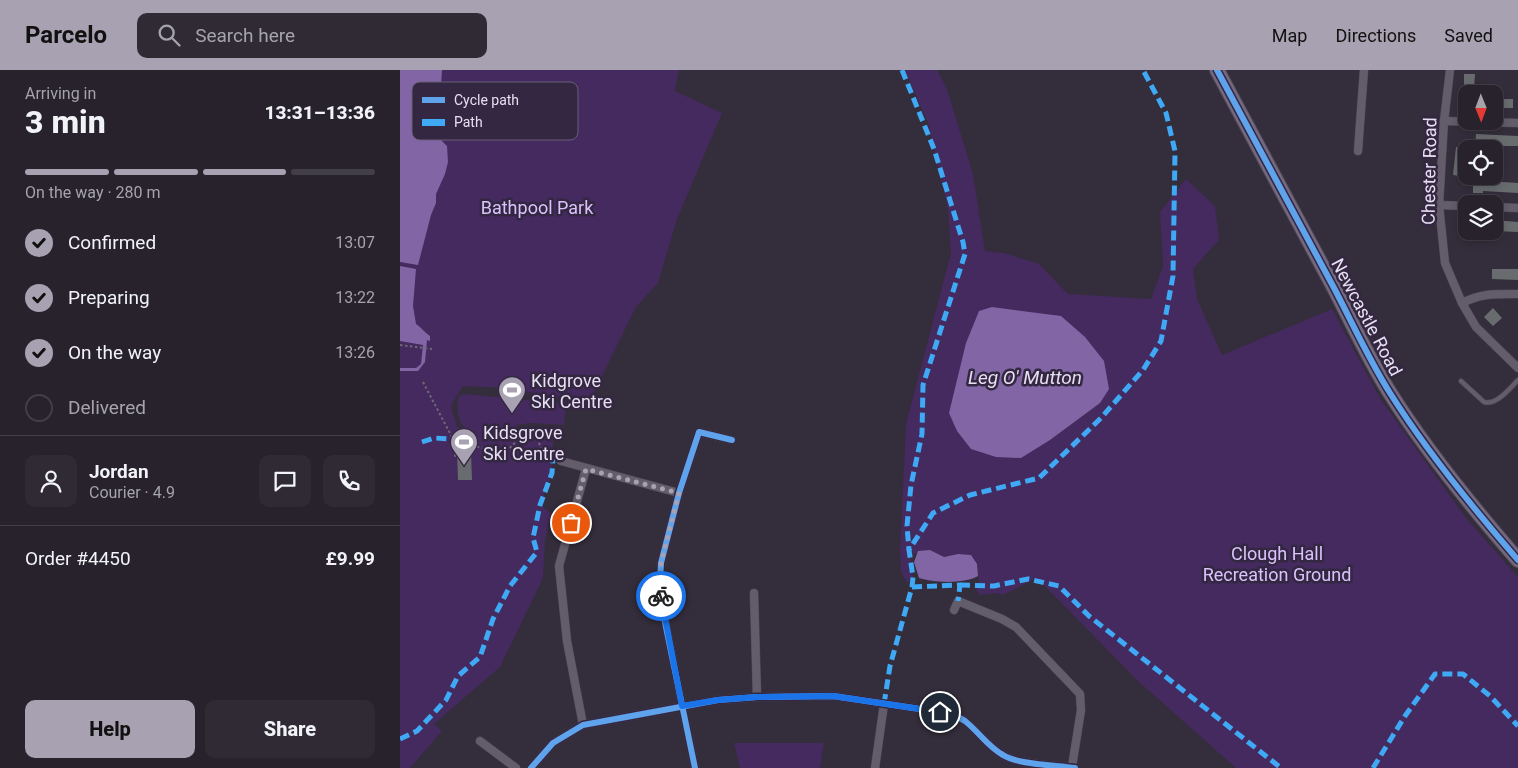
<!DOCTYPE html>
<meta charset="utf-8">
<style>
:root{--surface:#27222c;--page:#2f2a34;--text:#f1f3f6;--muted:#a4a4a9;--line:#433f48;--accent:#a8a1b1}
body{margin:0;font-family:Roboto,sans-serif;background:var(--page);color:var(--text);height:100vh;display:flex;flex-direction:column;font-size:19px;white-space:nowrap}
*{box-sizing:border-box;margin:0}
p{font-size:16px;color:var(--muted)}
.icon{flex:none;width:28px;height:28px;fill:none;stroke:currentColor;stroke-width:2;stroke-linecap:round;stroke-linejoin:round}
.map{position:relative;flex:1;overflow:hidden}
.side{display:flex;flex-direction:column;background:var(--surface);width:400px}
.side>*{flex:none}
.needle{width:32px;rotate:179deg}
.controls{position:absolute;left:1058px;top:15px;display:grid;gap:10px}
.controls a{display:grid;place-items:center;width:45px;height:45px;border-radius:10px;background:var(--surface);box-shadow:0 2px 8px #0003,0 0 0 1px var(--line);font-size:25px}
.pin{position:absolute;display:grid;place-items:center;width:42px;height:42px;color:#fff;margin:-21px;border:2px solid #fff;border-radius:50%;box-shadow:0 1px 5px #0007}
.courier{position:absolute;display:grid;place-items:center;width:50px;height:50px;margin:-25px;border:4px solid #1a73e8;border-radius:50%;background:#fff;color:#222;box-shadow:0 1px 6px #0007}
.overview em{font-style:normal;font-weight:800}
.overview div{display:flex;flex-direction:column-reverse}
.overview{display:flex;align-items:center;justify-content:space-between;height:85px;padding:0 25px}
h1{font-size:32px;font-weight:800;line-height:38px}
.bar{display:grid;grid-template-columns:repeat(4,1fr);gap:8px 5px;align-content:center;height:60px;padding:0 25px}
.bar i{height:6px;border-radius:4px;background:var(--line)}
.bar .active{background:var(--accent)}
.bar p{grid-column:span 4}
.line{display:flex;align-items:center;gap:12px;padding:0 25px;border-top:1px solid var(--line)}
.line div{flex:1}
.round{display:grid;place-items:center;flex:none;width:52px;height:52px;border-radius:10px;background:var(--page)}
ol{padding:0 25px;list-style:none}
li{display:flex;align-items:center;gap:15px;height:55px}
li p{margin-inline-start:auto}
li .icon{padding:5px;border-radius:50%;background:var(--accent);color:#111;stroke-width:4}
li:last-child{color:var(--muted)}
li i{width:28px;height:28px;border:2px solid var(--line);border-radius:50%}
.action{display:flex;gap:10px;margin-top:auto;padding:10px 25px}
.action a{flex:1;height:58px;border-radius:10px;background:var(--accent);color:#111;font-size:20px;font-weight:800;line-height:58px;text-align:center}
.action a+a{background:var(--page);color:var(--text)}
header{display:flex;align-items:center;gap:30px;box-sizing:border-box;height:70px;padding:0 25px;background:var(--accent);color:#111}
header strong{font-size:24px}
nav{display:flex;gap:28px;margin-inline-start:auto;font-size:18px}
.search{width:350px;height:45px;background:var(--page);display:flex;align-items:center;gap:12px;box-sizing:border-box;padding:0 18px;border-radius:10px;color:var(--muted);font-size:19px}
main{display:flex;flex:1;min-height:0}
.map>svg:first-child{display:block}
.green{fill:#442a5e}
.water{fill:#8265a5}
.building{fill:#686c6e}
.lines{fill:none;stroke-linecap:round;stroke-linejoin:round}
.lane-casing{stroke:#514a57;stroke-width:5.5}
.street-casing{stroke:#514a57;stroke-width:9}
.highway-casing{stroke:#514a57;stroke-width:16}
.path{stroke:#6e6875;stroke-width:2;stroke-dasharray:2.5 2.5;stroke-linecap:butt}
.lane{stroke:#635c6b;stroke-width:4}
.street{stroke:#635c6b;stroke-width:8}
.highway{stroke:#746980;stroke-width:14}
.quiet{stroke:#3fa9f5;stroke-width:5;stroke-dasharray:10 5;stroke-linecap:butt}
.cycleway-casing{stroke:#332741;stroke-width:9}
.cycleway{stroke:#60a3ed;stroke-width:6}
.done{stroke:#a8a1b1;stroke-width:5;stroke-dasharray:0 9}
.route{stroke:#1a73e8;stroke-width:6}
.labels{text-anchor:middle;dominant-baseline:central;stroke-width:5;stroke-linejoin:round;paint-order:stroke}
.street-label{font-size:18px;fill:#e7e0f1;stroke:#332741}
.park-label{font-size:18px;fill:#dcc2fc;stroke:#332741}
.poi-label{font-size:18px;fill:#e7e0f1;stroke:#332741;text-anchor:start}
.water-label{font-size:19px;font-style:italic;fill:#e6def1;stroke:#332741}
.key{fill:#332741;stroke:#695e76;stroke-width:1}
.key-label{font-size:14px;fill:#e7e0f1}
</style>
<header>
<strong>Parcelo</strong>
<div class="search"><svg class="icon" aria-label="search" viewBox="0 0 24 24"><circle cx="10" cy="10" r="6"/><path d="M15 15l6 6"/></svg>Search here</div>
<nav><a>Map</a><a>Directions</a><a>Saved</a></nav>
</header>
<main>
<section class="side">
<div class="overview"><div><h1>3 min</h1><p>Arriving in</p></div><em>13:31–13:36</em></div>
<div class="bar"><i class="active"></i><i class="active"></i><i class="active"></i><i></i><p>On the way · 280 m</p></div>
<ol>
<li><svg class="icon" aria-label="check" viewBox="0 0 24 24"><path d="M5 12l5 5 9-10"/></svg>Confirmed<p>13:07</p></li>
<li><svg class="icon" aria-label="check" viewBox="0 0 24 24"><path d="M5 12l5 5 9-10"/></svg>Preparing<p>13:22</p></li>
<li><svg class="icon" aria-label="check" viewBox="0 0 24 24"><path d="M5 12l5 5 9-10"/></svg>On the way<p>13:26</p></li>
<li><i></i>Delivered</li>
</ol>
<div class="line" style="height:90px"><a class="round"><svg class="icon" aria-label="person" viewBox="0 0 24 24"><circle cx="12" cy="8" r="4"/><path d="M4 21q1-7 8-7t8 7"/></svg></a><div><b>Jordan</b><p>Courier · 4.9</p></div><a class="round"><svg class="icon" aria-label="chat" viewBox="0 0 24 24"><path d="M4 5h16v11H9l-5 4z"/></svg></a><a class="round"><svg class="icon" aria-label="phone" viewBox="0 0 24 24"><path d="M5 4h4l2 5-3 2q2 4 5 5l2-3 5 2v4C11 20 4 13 5 4z"/></svg></a></div>
<div class="line" style="height:65px"><div>Order #4450</div><b>£9.99</b></div>
<div class="action"><a>Help</a><a>Share</a></div>
</section>
<div class="map">
<svg width="1118" height="698" viewBox="0 0 1118 698">
<rect width="100%" height="100%" fill="#342d3b"/>
<g class="green">
<path d="M0,0H279L275,21L322,43L277,149L258,213L236,237L189,332L105,318L63,316L51,336L57,357L67,361L90,364C85,362 73,363 67,359C57,354 56,336 59,326L66,324L166,334L164,355L131,353L116,355L113,363L102,365L111,367L153,363L152,403L140,435L151,443L145,471L143,508L100,597L34,654L42,661L10,698H0Z"/>
<path d="M505,0H537L547,19L573,104L585,181L604,183L639,194L668,224L751,229L763,196L760,142L786,109L815,136L819,170L793,199L797,229L822,285L932,239L981,330L1066,448L1118,507V698H836L738,611L637,508L603,525L596,523L580,525L576,520L579,514L577,494L558,484L544,487C529,479 526,478 510,486L513,507L507,513L501,501L500,481L506,354L551,183L548,139L528,53Z"/>
<polygon points="334,673 424,673 420,698 340,698"/>
</g>
<g class="water">
<polygon points="0,0 42,0 38,67 47,76 48,92 45,104 36,124 36,133 31,145 18,195 0,192"/>
<path d="M0,196L16,199L13,236L16,254C22,258 24,262 30,266V271L27,270L25,292L18,301H0V298H16L21,294L23,275L0,271Z"/>
<polygon points="592,237 661,246 685,267 704,291 709,319 700,333 650,370 621,388 596,387 571,379 557,361 549,343 566,273 579,241"/>
<path d="M530,480L544,487L558,484L571,485L577,494L578,506C564,514 534,513 519,508L514,492L518,481Z"/>
</g>
<g class="building">
<polygon points="1064,4 1075,4 1074,19 1064,18"/>
<rect x="1094" y="29" width="19" height="9"/>
<polygon points="1076,64 1118,66 1118,76 1097,76 1097,79 1075,79"/>
<polygon points="1056,77 1066,78 1066,107 1053,105"/>
<polygon points="1073,110 1118,113 1118,123 1083,121 1083,123 1073,123"/>
<polygon points="1094,150 1118,152 1118,162 1094,161"/>
<polygon points="1092,199 1118,199 1118,210 1092,209"/>
<polygon points="1093,238 1102,248 1093,256 1084,247"/>
<polygon points="57,382 71,383 72,410 58,410"/>
</g>
<g class="lines">
<g class="lane-casing">
<path id="lane" d="M1061,311L1084,332C1096,336 1110,318 1118,310"/>
</g>
<g class="street-casing">
<g id="street">
<polyline points="1050,0 1044,51 1039,135 1045,193 1062,233 1076,257 1118,298"/>
<polyline points="1044,51 1118,53"/>
<polyline points="958,81 964,0"/>
<polyline points="1039,135 1066,136"/>
<polyline points="1094,137 1118,138"/>
<path d="M1062,233C1082,223 1096,224 1118,224"/>
<polyline points="161,391 279,423"/>
<polyline points="354,523 357,627"/>
<polyline points="554,540 558,531 602,549 616,557 680,624 681,640 672,697"/>
<polyline points="183,655 167,571 159,496 186,399"/>
<polyline points="80,671 116,698"/>
<path d="M131,698L153,673L183,655L318,630L357,627L433,626L540,642C549,644 558,646 565,651C579,662 588,677 603,685C619,695 655,695 675,698"/>
<polyline points="295,698 261,533 260,513 261,493 279,423 299,362 332,370"/>
<polyline points="475,698 484,634"/>
</g>
</g>
<g class="highway-casing">
<path id="highway" d="M817,0C856,72 894,144 933,216C952,252 968,288 990,323C1027,382 1072,437 1118,490"/>
</g>
<g class="path">
<polyline points="0,275 32,279"/>
<polyline points="23,312 53,369 55,377 55,389"/>
<polyline points="53,369 97,383 109,379 122,365 137,366 144,389 154,388"/>
</g>
<use href="#lane" class="lane"/>
<use href="#street" class="street"/>
<use href="#highway" class="highway"/>
<g class="quiet">
<polyline points="502,0 534,79 563,172 565,184 523,315 522,364 511,415 507,456 509,480"/>
<polyline points="22,372 34,368 53,369"/>
<polyline points="560,515 594,516 628,509 659,516 689,546 881,698"/>
<polyline points="512,517 560,515 558,531"/>
<polyline points="484,634 490,596 512,517 513,507 509,480 533,443 570,425 639,408 701,348 743,300 761,271 773,206 775,81 766,43 743,0"/>
<polyline points="0,669 17,661 46,630 58,606 80,587 93,549 110,516 137,482 133,468 140,435 152,403 153,387"/>
<polyline points="973,698 1005,646 1035,604 1063,604 1090,626 1118,656"/>
</g>
<g class="cycleway-casing">
<g id="cycleway">
<path d="M817,0C856,72 894,144 933,216C952,252 968,288 990,323C1027,382 1072,437 1118,490"/>
<path d="M131,698L153,673L183,655L318,630L357,627L433,626L540,642C549,644 558,646 565,651C579,662 588,677 603,685C619,695 655,695 675,698"/>
<polyline points="295,698 261,533 260,513 261,493 279,423 299,362 332,370"/>
</g>
</g>
<use href="#cycleway" class="cycleway"/>
</g>
<g class="lines">
<polyline class="done" points="171,453 186,399 279,423 261,493 261,526"/>
<polyline class="route" points="261,526 282,636 318,630 357,627 433,626 540,642"/>
</g>
<defs>
<g id="stadium-pin" transform="scale(1.4375)"><path d="M0 17L-7.5 6A9.5 9.5 0 1 1 7.5 6Z" fill="#a8a1b1" stroke="#332741"/><path d="M0-5a6.5 5 0 1 0 0 10a6.5 5 0 1 0 0-10ZM-3.5-1.8h7v3.6h-7Z" fill="#fff"/></g>
</defs>
<g fill-rule="evenodd">
<use href="#stadium-pin" x="112" y="320"/>
<use href="#stadium-pin" x="64" y="372"/>
</g>
<g class="labels">
<g class="street-label">
<text transform="translate(1029 101) rotate(-89)">Chester Road</text>
<text transform="translate(967 247) rotate(62)">Newcastle Road</text>
</g>
<g class="park-label">
<text x="137" y="137">Bathpool Park</text>
<text x="877" y="483">Clough Hall<tspan x="877" dy="21">Recreation Ground</tspan></text>
</g>
<g class="poi-label">
<text x="131" y="310">Kidgrove<tspan x="131" dy="21">Ski Centre</tspan></text>
<text x="83" y="362">Kidsgrove<tspan x="83" dy="21">Ski Centre</tspan></text>
</g>
<g class="water-label">
<text x="625" y="307">Leg O' Mutton</text>
</g>
</g>
<rect x="12" y="12" width="166" height="58" rx="8" class="key"/>
<rect x="22" y="27" width="23" height="6" fill="#60a3ed"/>
<rect x="22" y="49" width="23" height="7" fill="#3fa9f5"/>
<g class="key-label">
<text x="54" y="35">Cycle path</text>
<text x="54" y="57">Path</text>
</g>
</svg>
<div class="controls">
<a><svg class="needle" viewBox="-14 -14 28 28"><path d="M0-13l5 13h-10z" fill="#e53935"/><path d="M0 13l5-13h-10z" fill="#a4a4a9"/></svg></a>
<a><svg class="icon" aria-label="locate" viewBox="0 0 24 24"><circle cx="12" cy="12" r="6"/><path d="M12 2v4M12 18v4M2 12h4M18 12h4"/></svg></a>
<a><svg class="icon" aria-label="layers" viewBox="0 0 24 24"><path d="M12 4l9 5-9 5-9-5zM3 14l9 5 9-5"/></svg></a>
</div>
<div class="pin" style="left:171px;top:453px;background:#ea580c"><svg class="icon" aria-label="bag" viewBox="0 0 24 24"><path d="M5 8h14l-1 12H6zM9 8a3 3 0 0 1 6 0"/></svg></div>
<div class="pin" style="left:540px;top:642px;background:#1f2937"><svg class="icon" aria-label="home" viewBox="0 0 24 24"><path d="M3 11l9-7 9 7M6 9v11h12V9"/></svg></div>
<div class="courier" style="left:261px;top:526px"><svg class="icon" aria-label="bike" viewBox="0 0 24 24"><circle cx="6" cy="16" r="4"/><circle cx="18" cy="16" r="4"/><path d="M6 16l4-8h5l3 8M10 8l3 8H6M13 5h3"/></svg></div>
</div>
</main>
